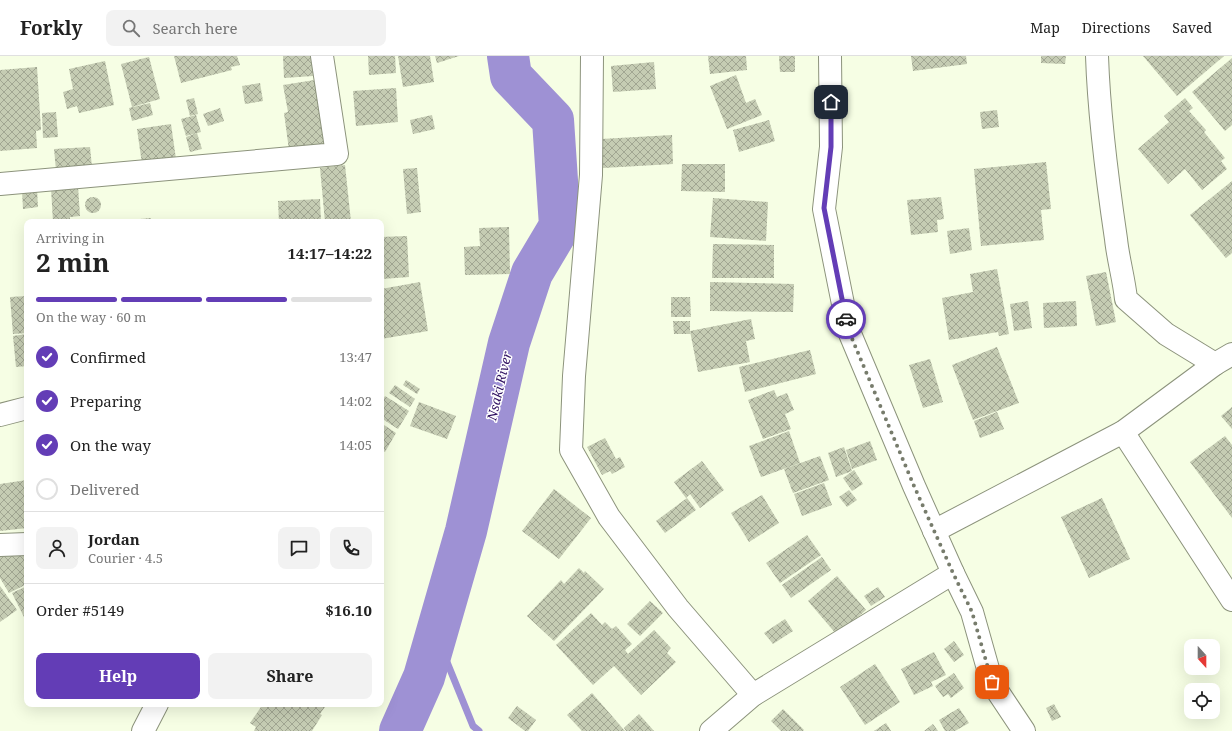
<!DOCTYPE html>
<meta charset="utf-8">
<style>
:root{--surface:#fff;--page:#f2f2f2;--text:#222;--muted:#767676;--line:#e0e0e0;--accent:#633db6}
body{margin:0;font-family:"Noto Serif",serif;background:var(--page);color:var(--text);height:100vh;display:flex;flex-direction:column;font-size:15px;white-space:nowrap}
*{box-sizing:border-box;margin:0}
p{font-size:13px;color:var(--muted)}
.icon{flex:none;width:22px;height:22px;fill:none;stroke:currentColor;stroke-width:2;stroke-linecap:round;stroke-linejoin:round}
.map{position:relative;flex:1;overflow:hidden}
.panel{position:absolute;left:24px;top:163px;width:360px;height:488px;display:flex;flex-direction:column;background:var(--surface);border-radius:8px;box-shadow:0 4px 16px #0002}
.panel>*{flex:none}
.needle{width:26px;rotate:159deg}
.tools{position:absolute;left:1184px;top:583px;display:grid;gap:8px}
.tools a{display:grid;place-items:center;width:36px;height:36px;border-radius:8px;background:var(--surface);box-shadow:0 4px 16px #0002;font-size:20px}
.pin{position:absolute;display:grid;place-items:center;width:34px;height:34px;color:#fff;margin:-17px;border-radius:8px;box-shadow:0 2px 6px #0006}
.courier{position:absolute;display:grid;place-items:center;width:40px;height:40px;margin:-20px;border:3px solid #633db6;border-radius:50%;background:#fff;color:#222;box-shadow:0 1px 5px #0007}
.overview em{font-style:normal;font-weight:700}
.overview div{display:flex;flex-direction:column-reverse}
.overview{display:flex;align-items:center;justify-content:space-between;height:68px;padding:0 12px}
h1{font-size:26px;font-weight:700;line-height:30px}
.bar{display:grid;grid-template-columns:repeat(4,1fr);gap:6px 4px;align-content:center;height:48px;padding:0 12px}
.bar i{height:5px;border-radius:3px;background:var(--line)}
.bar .on{background:var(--accent)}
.bar p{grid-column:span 4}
.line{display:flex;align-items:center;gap:10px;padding:0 12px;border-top:1px solid var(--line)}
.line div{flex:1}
.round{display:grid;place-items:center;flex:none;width:42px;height:42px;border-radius:8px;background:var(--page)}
ol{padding:0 12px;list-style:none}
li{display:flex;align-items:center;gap:12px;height:44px}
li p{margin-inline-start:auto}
li .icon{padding:4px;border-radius:50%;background:var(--accent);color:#fff;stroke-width:4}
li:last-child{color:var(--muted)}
li i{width:22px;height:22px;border:2px solid var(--line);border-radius:50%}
.button{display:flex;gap:8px;margin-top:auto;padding:8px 12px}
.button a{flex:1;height:46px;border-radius:8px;background:var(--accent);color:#fff;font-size:16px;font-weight:700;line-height:46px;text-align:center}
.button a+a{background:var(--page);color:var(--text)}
header{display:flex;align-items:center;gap:24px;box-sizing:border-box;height:56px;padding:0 20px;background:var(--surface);border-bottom:1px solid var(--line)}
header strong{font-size:19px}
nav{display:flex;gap:22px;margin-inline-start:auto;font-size:14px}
.search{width:280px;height:36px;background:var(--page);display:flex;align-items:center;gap:10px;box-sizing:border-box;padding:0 14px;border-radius:8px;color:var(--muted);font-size:15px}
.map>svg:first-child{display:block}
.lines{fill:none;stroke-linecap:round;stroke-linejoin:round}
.stream{stroke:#9e91d4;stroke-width:7}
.river{stroke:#9e91d4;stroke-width:42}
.building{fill:url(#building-cross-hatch)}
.minor-casing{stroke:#8c937c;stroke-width:24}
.minor{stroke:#fff;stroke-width:22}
.done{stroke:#777c6c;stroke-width:4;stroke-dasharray:0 7.2}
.route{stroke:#633db6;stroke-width:5}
.labels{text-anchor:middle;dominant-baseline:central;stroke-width:3;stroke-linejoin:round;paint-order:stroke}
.water-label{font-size:13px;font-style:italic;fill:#2f1161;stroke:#fff}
</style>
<header>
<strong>Forkly</strong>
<div class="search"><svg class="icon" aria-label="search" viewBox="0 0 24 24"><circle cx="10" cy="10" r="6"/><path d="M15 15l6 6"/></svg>Search here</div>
<nav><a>Map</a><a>Directions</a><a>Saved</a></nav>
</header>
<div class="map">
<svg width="1232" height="675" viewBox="0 0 1232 675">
<defs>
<pattern id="building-cross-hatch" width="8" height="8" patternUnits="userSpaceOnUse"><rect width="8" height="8" fill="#c5ccb3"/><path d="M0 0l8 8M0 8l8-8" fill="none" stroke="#a1a692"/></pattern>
</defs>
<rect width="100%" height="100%" fill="#f6fee4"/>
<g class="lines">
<polyline class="stream" points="436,579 473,670 479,675"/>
<polyline class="river" points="400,675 424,621 466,475 509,287 532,217 560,170 553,64 511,20 508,0"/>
</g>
<g class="building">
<polygon points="174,0 237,0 240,9 231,11 232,14 181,27"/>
<polygon points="283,0 312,0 313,20 284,22"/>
<polygon points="368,0 395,0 396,17 369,19"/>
<polygon points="398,0 430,0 434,26 403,31"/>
<polygon points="435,0 459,0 437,7"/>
<polygon points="708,0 746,0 747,14 710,18"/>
<polygon points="779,0 795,0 795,16 780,16"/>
<polygon points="911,0 966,0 967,8 913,15"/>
<polygon points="1041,0 1066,0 1065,8 1041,7"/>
<polygon points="1143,0 1224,0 1177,40"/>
<polygon points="149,1 160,43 132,51 121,8"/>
<polygon points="1232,2 1232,69 1225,75 1192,36"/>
<polygon points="105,5 114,49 79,57 77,50 67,53 63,36 73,33 69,13"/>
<polygon points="654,6 656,33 613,36 611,10"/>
<polygon points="37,11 41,74 36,75 37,92 0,95 0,14"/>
<polygon points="736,19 746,47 755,43 762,59 727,73 710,30"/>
<polygon points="321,23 331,88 289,94 284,57 288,56 283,29"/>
<polygon points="260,27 263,45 245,48 242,30"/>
<polygon points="396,32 398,66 356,70 353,35"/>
<polygon points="194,42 198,58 190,60 186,44"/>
<polygon points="1185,42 1193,52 1189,55 1206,74 1204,76 1225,102 1221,105 1227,113 1202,134 1185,113 1168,128 1138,93 1169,66 1164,60"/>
<polygon points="150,47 153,59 132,65 129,52"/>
<polygon points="220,52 224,65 208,70 203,58"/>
<polygon points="997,54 999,71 982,73 980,56"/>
<polygon points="56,56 58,81 43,82 42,57"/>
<polygon points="196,59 201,76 186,80 181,63"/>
<polygon points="432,59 435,73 413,78 410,64"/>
<polygon points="769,64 775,85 739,96 733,74"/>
<polygon points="171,68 176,103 142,108 137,73"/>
<polygon points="197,77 202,93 190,96 186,81"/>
<polygon points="672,79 673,108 603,112 601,83"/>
<polygon points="90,91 92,111 56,114 54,93"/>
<polygon points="1046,106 1051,153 1041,154 1044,184 981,190 974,113"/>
<polygon points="682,108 725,108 725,136 681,135"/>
<polygon points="345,109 351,166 325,166 320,112"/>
<polygon points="417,112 421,156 407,158 403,113"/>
<polygon points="1232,125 1232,197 1226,202 1190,159"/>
<polygon points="78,130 80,160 70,161 70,166 53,166 51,132"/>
<polygon points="37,134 38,151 23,153 22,135"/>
<polygon points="941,141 944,163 937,164 938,176 911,179 907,144"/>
<circle cx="93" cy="149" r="8"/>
<polygon points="713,142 768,146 766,185 710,181"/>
<polygon points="320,143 321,166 279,166 278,145"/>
<polygon points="151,162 151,166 130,166 129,164"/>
<polygon points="509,171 510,218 465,219 464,191 480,190 479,172"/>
<polygon points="969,172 972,194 950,198 947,175"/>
<polygon points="407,180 409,221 382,223 381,181"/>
<polygon points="713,188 774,189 774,222 712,222"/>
<polygon points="997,213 1009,278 999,280 998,276 949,284 942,242 973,236 970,218"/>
<polygon points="1106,216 1116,266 1096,270 1086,220"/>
<polygon points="420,226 428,275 381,283 381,233"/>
<polygon points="710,226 794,228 793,256 710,255"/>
<polygon points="27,240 27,277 13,278 10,241"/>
<polygon points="671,241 690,241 691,261 671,261"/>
<polygon points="1028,245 1032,272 1014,275 1010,248"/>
<polygon points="1076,245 1077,270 1044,272 1043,247"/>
<polygon points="751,263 755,283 746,285 750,306 698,316 690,275"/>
<polygon points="673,265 690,265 690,278 674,278"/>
<polygon points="27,278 27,310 16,311 13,280"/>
<polygon points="997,291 1019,347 973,364 952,309"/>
<polygon points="810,294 816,318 745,336 739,311"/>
<polygon points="930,303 943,346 923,352 909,309"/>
<polygon points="406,324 420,333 417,338 403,329"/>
<polygon points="395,329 415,343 410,351 389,337"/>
<polygon points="774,334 777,341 787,337 794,354 785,358 791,373 763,383 748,344"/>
<polygon points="385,340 409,355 398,373 381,362 381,347"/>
<polygon points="419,346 456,360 447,383 410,370"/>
<polygon points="1232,351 1232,373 1221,360"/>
<polygon points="997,356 1004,373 980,382 974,365"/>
<polygon points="381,367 396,377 385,396 381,394"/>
<polygon points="789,375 800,407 761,421 749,390"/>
<polygon points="1225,380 1232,389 1232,462 1190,406"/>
<polygon points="605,382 616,403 620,401 625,411 612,418 610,415 602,419 587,391"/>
<polygon points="870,385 877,404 852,413 846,394"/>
<polygon points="844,391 852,415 836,421 828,397"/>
<polygon points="820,400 829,424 793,437 784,413"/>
<polygon points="702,405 724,434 700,452 690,438 686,442 674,426"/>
<polygon points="854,414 863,428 852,435 843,422"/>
<polygon points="27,424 27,472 0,475 0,428"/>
<polygon points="824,427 832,449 802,460 794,438"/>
<polygon points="554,433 591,462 559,503 522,475"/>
<polygon points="849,434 857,444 847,451 839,441"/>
<polygon points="762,439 779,467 749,486 731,457"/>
<polygon points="687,442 696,454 665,477 656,465"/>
<polygon points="1102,442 1130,503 1089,522 1061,461"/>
<polygon points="807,479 821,499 780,527 766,507"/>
<polygon points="0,498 24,498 27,504 27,528 9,537 0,522"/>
<polygon points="822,501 831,514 791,542 782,529"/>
<polygon points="579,512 584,517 585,515 604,533 554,585 527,560 561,524 564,528"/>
<polygon points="837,520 866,554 837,579 808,545"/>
<polygon points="0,530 17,554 0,566"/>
<polygon points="27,530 27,567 12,537"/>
<polygon points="878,531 885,541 871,550 864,540"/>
<polygon points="650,545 663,557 640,580 627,568"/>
<polygon points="591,557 602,569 605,566 612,573 616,570 632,588 625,594 628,598 654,574 671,592 667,597 676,606 641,639 614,610 593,629 556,589"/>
<polygon points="785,563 793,575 773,588 764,577"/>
<polygon points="954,585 964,599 954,606 944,593"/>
<polygon points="934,596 946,619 931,626 933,630 914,639 901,613"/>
<polygon points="875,608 900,646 865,669 840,631"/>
<polygon points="954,617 964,632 951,642 948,638 943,641 935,630"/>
<polygon points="592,637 625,675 582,675 567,659"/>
<polygon points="263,648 327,648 320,658 322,659 312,675 254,675 256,671 250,667"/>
<polygon points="1054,648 1061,661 1052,665 1046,652"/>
<polygon points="517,650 536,664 528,675 525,675 508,662"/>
<polygon points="959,652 969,667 955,675 945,675 939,664"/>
<polygon points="783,653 804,674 803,675 781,675 771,665"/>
<polygon points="639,658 654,675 626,675 624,672"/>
<polygon points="886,667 891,675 874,675"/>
<polygon points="933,668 938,675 924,675"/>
</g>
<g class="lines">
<g class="minor-casing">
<g id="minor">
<polyline points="592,0 591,119 574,320 571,394 609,461 678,552 753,639"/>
<polyline points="830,0 831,91 824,153 848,273 914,430 953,517 972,556 992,627 1024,675"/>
<path d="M1097,0C1099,61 1107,122 1116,183C1118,203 1124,223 1126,243L1166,278L1215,308"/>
<polyline points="0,128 337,98 322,0"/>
<polyline points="0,359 27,352"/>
<polyline points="1123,376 1232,544"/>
<polyline points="934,475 1123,376 1215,308 1232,298"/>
<polyline points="0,489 27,488"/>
<polyline points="143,675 157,648"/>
<polyline points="711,675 753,639 953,517"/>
</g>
</g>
<use href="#minor" class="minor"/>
</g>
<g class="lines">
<polyline class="done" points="846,263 848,273 914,430 953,517 972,556 992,626"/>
<polyline class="route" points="831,46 831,91 824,152 846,263"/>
</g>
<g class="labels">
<g class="water-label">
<text transform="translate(499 330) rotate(-77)">Nsaki River</text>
</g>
</g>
</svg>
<div class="tools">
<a><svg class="needle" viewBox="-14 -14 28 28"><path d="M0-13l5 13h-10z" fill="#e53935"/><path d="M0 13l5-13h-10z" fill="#767676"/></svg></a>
<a><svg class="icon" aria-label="locate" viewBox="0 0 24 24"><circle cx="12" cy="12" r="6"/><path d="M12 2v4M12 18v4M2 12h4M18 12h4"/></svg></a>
</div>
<div class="pin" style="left:992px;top:626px;background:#ea580c"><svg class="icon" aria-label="bag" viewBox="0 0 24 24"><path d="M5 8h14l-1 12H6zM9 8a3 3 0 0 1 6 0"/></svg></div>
<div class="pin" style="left:831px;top:46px;background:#1f2937"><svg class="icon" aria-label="home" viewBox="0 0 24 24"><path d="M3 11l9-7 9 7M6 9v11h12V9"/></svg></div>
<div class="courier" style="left:846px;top:263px"><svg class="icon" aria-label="car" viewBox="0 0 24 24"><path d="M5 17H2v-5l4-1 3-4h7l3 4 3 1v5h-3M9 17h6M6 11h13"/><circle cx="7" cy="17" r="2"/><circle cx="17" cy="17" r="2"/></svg></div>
<section class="panel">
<div class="overview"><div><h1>2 min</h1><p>Arriving in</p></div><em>14:17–14:22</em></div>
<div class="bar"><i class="on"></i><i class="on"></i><i class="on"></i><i></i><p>On the way · 60 m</p></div>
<ol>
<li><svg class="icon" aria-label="check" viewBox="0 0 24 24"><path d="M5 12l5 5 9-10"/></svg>Confirmed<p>13:47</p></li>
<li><svg class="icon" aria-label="check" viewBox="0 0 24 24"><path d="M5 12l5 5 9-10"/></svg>Preparing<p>14:02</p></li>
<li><svg class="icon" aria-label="check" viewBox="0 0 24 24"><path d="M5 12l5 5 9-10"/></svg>On the way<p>14:05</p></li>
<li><i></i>Delivered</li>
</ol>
<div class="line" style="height:72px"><a class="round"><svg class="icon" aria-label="person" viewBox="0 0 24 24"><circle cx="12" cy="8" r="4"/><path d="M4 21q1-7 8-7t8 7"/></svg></a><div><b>Jordan</b><p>Courier · 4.5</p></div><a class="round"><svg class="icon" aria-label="chat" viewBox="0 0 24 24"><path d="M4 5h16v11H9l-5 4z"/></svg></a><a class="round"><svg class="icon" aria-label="phone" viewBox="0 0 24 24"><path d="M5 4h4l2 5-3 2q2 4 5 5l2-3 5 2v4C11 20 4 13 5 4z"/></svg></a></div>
<div class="line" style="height:52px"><div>Order #5149</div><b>$16.10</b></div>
<div class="button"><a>Help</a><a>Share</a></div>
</section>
</div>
